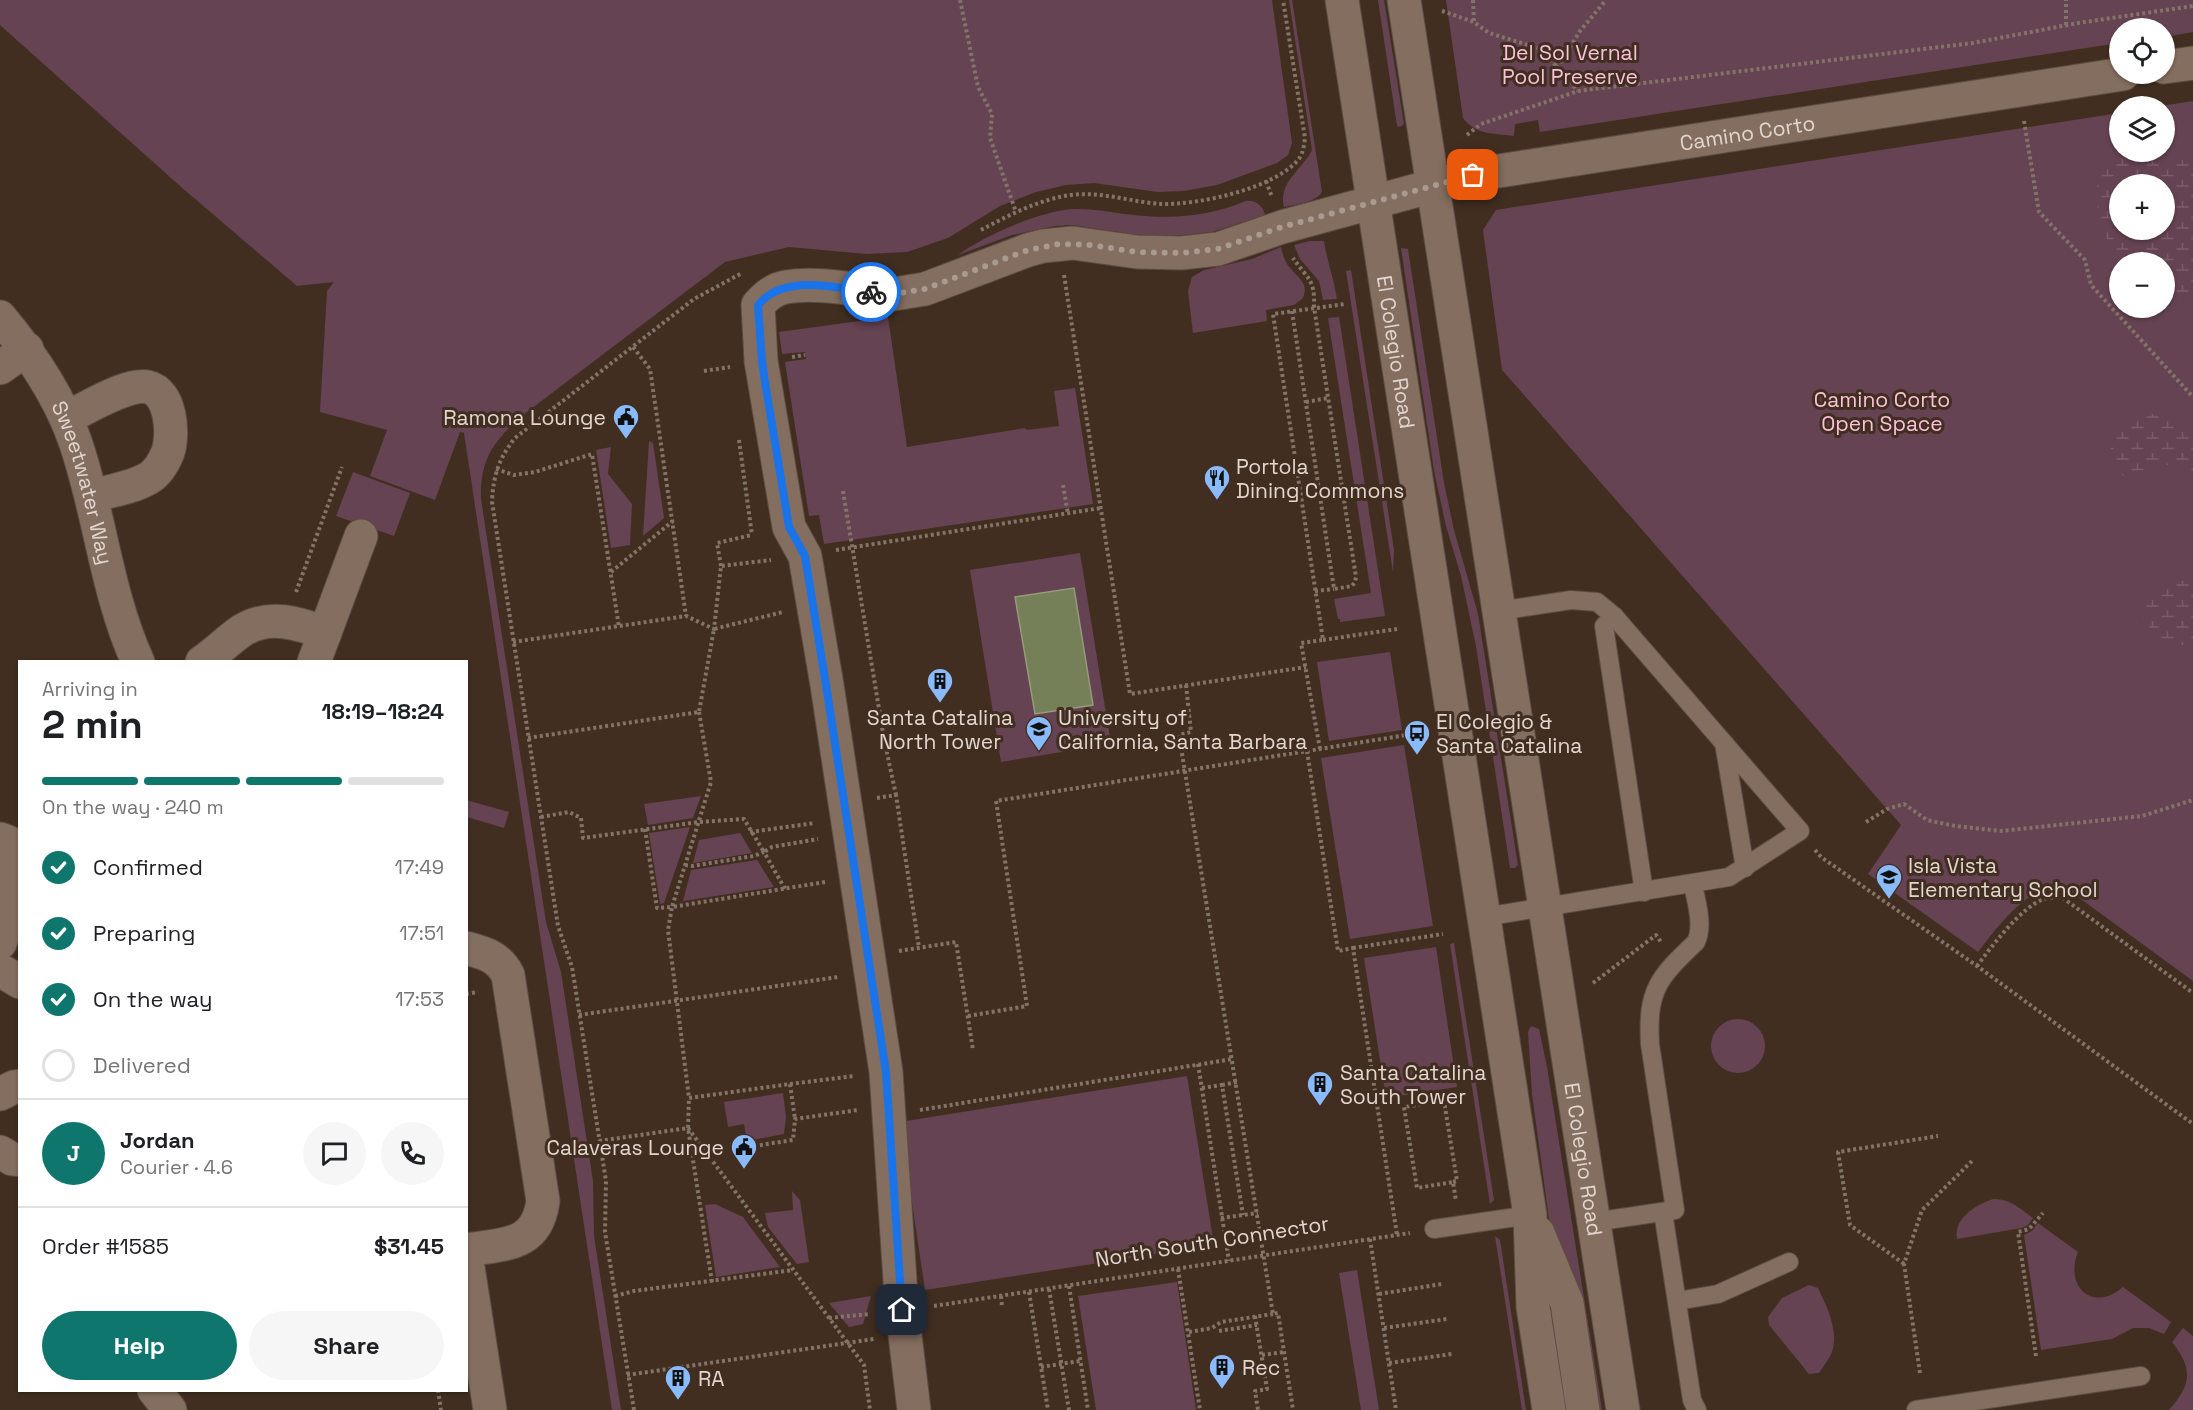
<!DOCTYPE html>
<meta charset="utf-8">
<style>
:root{--surface:#fff;--page:#f6f6f6;--text:#202124;--muted:#757577;--line:#e0e0e0;--accent:#0f766e}
body{margin:0;font-family:"Space Grotesk",sans-serif;background:var(--page);color:var(--text);height:100vh;display:flex;flex-direction:column;font-size:22px;white-space:nowrap}
*{box-sizing:border-box;margin:0}
p{font-size:20px;color:var(--muted)}
.icon{flex:none;width:33px;height:33px;fill:none;stroke:currentColor;stroke-width:2;stroke-linecap:round;stroke-linejoin:round}
.map{position:relative;flex:1;overflow:hidden}
.drawer{position:absolute;left:18px;top:660px;width:450px;height:732px;display:flex;flex-direction:column;background:var(--surface);border-radius:0px;box-shadow:0 2px 4px #0004}
.drawer>*{flex:none}
.fabs{position:absolute;left:2109px;top:18px;display:grid;gap:12px}
.fabs a{display:grid;place-items:center;width:66px;height:66px;border-radius:50%;background:var(--surface);box-shadow:0 2px 4px #0004;font-size:30px}
.pin{position:absolute;display:grid;place-items:center;width:51px;height:51px;color:#fff;margin:-26px;border-radius:12px;box-shadow:0 3px 9px #0006}
.courier{position:absolute;display:grid;place-items:center;width:60px;height:60px;margin:-30px;border:4px solid #1a73e8;border-radius:50%;background:#fff;color:#222;box-shadow:0 2px 8px #0007}
.summary em{font-style:normal;font-weight:800}
.summary div{display:flex;flex-direction:column-reverse}
.summary{display:flex;align-items:center;justify-content:space-between;height:102px;padding:0 24px}
h1{font-size:39px;font-weight:800;line-height:45px}
.bar{display:grid;grid-template-columns:repeat(4,1fr);gap:9px 6px;align-content:center;height:72px;padding:0 24px}
.bar i{height:8px;border-radius:4px;background:var(--line)}
.bar .current{background:var(--accent)}
.bar p{grid-column:span 4}
.line{display:flex;align-items:center;gap:15px;padding:0 24px;border-top:2px solid var(--line)}
.line div{flex:1}
.round{display:grid;place-items:center;flex:none;width:63px;height:63px;border-radius:32px;background:var(--page)}
ol{padding:0 24px;list-style:none}
li{display:flex;align-items:center;gap:18px;height:66px}
li p{margin-inline-start:auto}
li .icon{padding:6px;border-radius:50%;background:var(--accent);color:#fff;stroke-width:4}
li:last-child{color:var(--muted)}
li i{width:33px;height:33px;border:3px solid var(--line);border-radius:50%}
.action{display:flex;gap:12px;margin-top:auto;padding:12px 24px}
.action a{flex:1;height:69px;border-radius:36px;background:var(--accent);color:#fff;font-size:24px;font-weight:800;line-height:69px;text-align:center}
.action a+a{background:var(--page);color:var(--text)}
.map>svg:first-child{display:block}
.green{fill:#654352;fill-rule:evenodd}
.wetland{fill:url(#wetland-marsh);fill-rule:evenodd}
.water{fill:#768058;stroke:#979a7b;stroke-width:1.5}
.lines{fill:none;stroke-linecap:round;stroke-linejoin:round}
.lane-casing{stroke:#5c4c40;stroke-width:20}
.street-casing{stroke:#5c4c40;stroke-width:35}
.secondary-casing{stroke:#5c4c40;stroke-width:35}
.path{stroke:#847368;stroke-width:4;stroke-dasharray:3 3;stroke-linecap:butt}
.lane{stroke:#846e60;stroke-width:18}
.street{stroke:#846e60;stroke-width:33}
.secondary{stroke:#846e60;stroke-width:33}
.done{stroke:#aa9b91;stroke-width:6;stroke-dasharray:0 10.8}
.route{stroke:#1a73e8;stroke-width:8}
.labels{text-anchor:middle;dominant-baseline:central;stroke-width:6;stroke-linejoin:round;paint-order:stroke}
.park-label{font-size:21px;fill:#f9c1d8;stroke:#412e21}
.street-label{font-size:21px;fill:#e3d6ce;stroke:#412e21}
.poi-label{font-size:21px;fill:#e3d6ce;stroke:#412e21;text-anchor:start}
</style>
<div class="map">
<svg width="2193" height="1410" viewBox="0 0 2193 1410">
<defs>
<pattern id="wetland-marsh" width="20" height="14" patternUnits="userSpaceOnUse" patternTransform="scale(1.5)"><rect width="20" height="14" fill="#654352"/><path d="M1 5h8M5 5V1M11 12h8M15 12V8" fill="none" stroke="#7b5d6a"/></pattern>
</defs>
<rect width="100%" height="100%" fill="#412e21"/>
<g class="green">
<path d="M0,0H1272L1292,143L1288,155L1277,163L1217,185L1184,191L1158,192L1094,183L1066,185L1036,192L1000,206L948,238L907,252L867,254L789,247L725,262L519,418C492,444 480,460 481,499L546,922L561,972L593,1181L594,1236L621,1410H612L464,433L460,432L435,500L370,476L387,430L320,412L327,291L334,282L297,286L180,186L0,25Z"/>
<path d="M1289,0H1292L1322,192C1315,203 1296,204 1284,207C1278,182 1302,170 1312,150Z"/>
<polygon points="1378,0 1384,0 1404,124 1400,127 1397,126"/>
<path d="M1446,0H2193V32L2165,37L2164,28H2120L2119,43L1540,132L1538,120L1515,124L1514,136C1494,133 1477,136 1463,118Z"/>
<path d="M2193,101V981L2063,886C2056,887 2046,888 2040,891C2014,904 1995,930 1978,952L1868,874L1901,825L1502,370L1483,230L1496,210L2119,113L2120,152H2164V106H2161ZM2120,184H2164V230H2120ZM2120,262H2164V308H2120Z"/>
<path d="M1246,201C1255,200 1263,205 1265,215L1212,232L1172,236L1139,235L1072,225L1055,226L1012,235L958,255C984,236 1040,211 1073,209C1098,208 1122,215 1146,216C1181,219 1214,214 1246,201Z"/>
<path d="M1310,241H1324C1327,261 1334,279 1337,299L1323,300L1319,281L1300,259L1294,245Z"/>
<path d="M1281,247C1283,255 1285,263 1291,269C1299,279 1309,283 1303,298L1294,305L1266,310L1267,321L1193,333L1188,291L1192,277L1204,270L1252,259Z"/>
<polygon points="1401,248 1408,249 1444,483 1454,530 1478,614 1518,865 1515,868 1510,868 1476,646 1461,576 1446,526 1434,471"/>
<polygon points="1351,270 1394,550 1393,572 1346,271"/>
<polygon points="888,317 907,447 1025,428 1027,430 1059,426 1054,391 1075,388 1093,504 824,544 819,515 809,516 785,362 806,359 805,352 782,354 779,332"/>
<polygon points="1339,317 1385,616 1340,622 1340,619 1338,619 1334,599 1371,593 1328,318"/>
<polygon points="649,441 653,443 664,518 643,536"/>
<polygon points="611,447 608,474 632,504 630,545 611,548 596,450"/>
<polygon points="353,472 410,493 394,536 336,516"/>
<polygon points="1080,553 1111,744 1001,762 970,570"/>
<polygon points="1390,652 1402,730 1329,741 1317,662"/>
<polygon points="1404,745 1433,926 1350,939 1321,758"/>
<polygon points="701,796 693,818 648,825 644,804"/>
<polygon points="466,800 509,812 504,828 467,817"/>
<polygon points="690,827 664,903 660,904 649,833"/>
<polygon points="740,833 752,853 693,863 699,840"/>
<polygon points="757,860 774,887 683,901 691,870"/>
<polygon points="1454,943 1494,1200 1490,1204 1450,944"/>
<polygon points="1436,947 1457,1087 1386,1098 1364,958"/>
<circle cx="1738" cy="1046" r="27"/>
<polygon points="1531,1026 1539,1029 1547,1067 1602,1410 1593,1410 1549,1219 1532,1094 1528,1032"/>
<polygon points="1187,1076 1214,1245 925,1290 900,1122"/>
<polygon points="783,1093 786,1117 784,1134 747,1141 744,1124 728,1127 724,1102"/>
<polygon points="792,1191 800,1200 809,1262 797,1264 768,1227 765,1213 793,1210"/>
<path d="M1993,1199C2009,1198 2021,1209 2033,1218L2028,1225L2022,1228L1957,1239C1953,1218 1976,1205 1993,1199Z"/>
<polygon points="715,1204 743,1217 780,1267 716,1277 705,1205"/>
<path d="M2038,1223L2078,1252C2064,1287 2093,1313 2123,1287L2171,1322L2164,1334L2149,1328H2133L2112,1339L2041,1350L2024,1235L2032,1231Z"/>
<polygon points="1495,1236 1500,1240 1526,1410 1522,1410"/>
<polygon points="1357,1270 1379,1410 1361,1410 1339,1273"/>
<polygon points="1177,1282 1196,1410 1096,1410 1078,1296"/>
<path d="M1809,1285L1818,1288C1827,1307 1839,1330 1832,1352C1829,1359 1823,1367 1819,1373L1809,1374L1769,1325L1768,1317L1782,1298Z"/>
<polygon points="871,1296 863,1324 849,1327 829,1303"/>
<path d="M2183,1328L2193,1336V1410H2169C2192,1384 2193,1369 2172,1342Z"/>
</g>
<g class="wetland">
<path d="M2116,159L2193,160V291L2165,296L2164,262H2120L2119,268C2106,236 2077,183 2116,159ZM2120,184H2164V230H2120Z"/>
<path d="M2160,414L2176,420L2193,434V472C2166,459 2151,465 2126,478C2100,457 2109,422 2141,415C2147,413 2154,414 2160,414Z"/>
<path d="M2193,576V644C2186,645 2177,646 2169,644C2157,639 2136,617 2144,604C2152,591 2180,583 2193,576Z"/>
</g>
<polygon class="water" points="1074,588 1093,705 1035,714 1015,597"/>
<g class="lines">
<g class="lane-casing">
<g id="lane">
<polyline points="1614,616 1604,626 1644,892"/>
<polyline points="1724,743 1745,868"/>
<polyline points="1484,917 1729,877 1800,831 1614,616 1597,602 1571,600 1499,611"/>
<polyline points="1663,1212 1692,1400 1697,1410"/>
<path d="M1594,1222L1675,1210L1650,1044C1647,990 1658,978 1696,942C1704,925 1696,902 1693,884"/>
<polyline points="1434,1229 1530,1215"/>
<polyline points="1677,1301 1718,1294 1789,1262"/>
<polyline points="1916,1410 2141,1376"/>
</g>
</g>
<g class="street-casing">
<g id="street">
<polyline points="2164,67 2193,63"/>
<path id="s1" d="M0,317C31,354 59,395 75,441C100,513 106,592 138,662"/>
<polyline points="0,368 27,349"/>
<path d="M66,418C86,409 126,383 148,387C171,392 174,434 168,452C164,462 157,473 149,478C132,488 110,491 91,496"/>
<path d="M202,662C217,652 229,639 243,630C270,614 298,623 325,633"/>
<polyline points="314,662 361,536"/>
<path d="M0,839L8,842C25,861 9,921 0,943"/>
<path d="M466,948C485,953 499,957 508,975L543,1201C537,1247 504,1244 466,1250"/>
<polyline points="0,970 20,982"/>
<polyline points="0,1094 14,1087 20,1086"/>
<polyline points="0,1152 12,1159 20,1160"/>
<polyline points="466,1254 490,1410"/>
<polyline points="154,1390 170,1410"/>
<path id="s2" d="M914,1410L902,1310L886,1072L827,685L805,556L789,527L761,361L758,305C766,296 774,289 786,287C818,281 861,291 894,294L925,289L1028,250L1043,246L1073,243L1137,252L1181,253L1218,249L1282,227L1473,175L2123,74"/>
</g>
</g>
<g class="secondary-casing">
<g id="secondary">
<path id="s3" d="M1342,0L1530,1215L1533,1307L1549,1410"/>
<path id="s4" d="M1404,0L1623,1410"/>
<polyline points="1538,1233 1567,1303 1583,1410"/>
</g>
</g>
<g class="path">
<polyline points="960,0 978,87 992,114 990,138 1016,212"/>
<polyline points="1473,0 1474,22"/>
<polyline points="1442,11 1474,22 1489,33 1541,49 1578,91"/>
<polyline points="2066,25 2066,0"/>
<polyline points="1557,68 1580,31 1606,0"/>
<polyline points="2024,121 2039,212 2085,260 2091,285 2193,397"/>
<polyline points="1467,135 1481,124 1578,91 1973,43 2078,23 2193,6"/>
<polyline points="1266,181 1272,197"/>
<path d="M981,230C1009,215 1038,200 1070,195C1101,191 1131,202 1161,204C1198,205 1273,189 1298,160C1303,154 1304,146 1305,138L1283,0"/>
<polyline points="1064,275 1130,694 1306,667"/>
<path d="M1292,311L1334,589L1352,586L1355,582L1356,577L1314,307C1315,278 1308,280 1293,258"/>
<polyline points="633,347 650,369 686,616"/>
<polyline points="792,357 805,355"/>
<polyline points="704,371 730,367"/>
<polyline points="1306,402 1328,398"/>
<polyline points="739,440 752,535"/>
<polyline points="496,469 514,475 535,472 592,454 619,627"/>
<polyline points="1063,485 1068,514"/>
<polyline points="1319,490 1341,487"/>
<polyline points="843,491 884,739 896,795"/>
<polyline points="836,550 1101,508"/>
<polyline points="721,566 717,543 752,535"/>
<polyline points="611,572 673,521"/>
<polyline points="1315,591 1334,589"/>
<polyline points="296,592 342,467"/>
<polyline points="1323,640 1397,629"/>
<polyline points="513,642 686,616 714,629 721,566 771,560"/>
<polyline points="1186,685 1191,732 1179,735 1273,1314 1278,1313 1293,1410"/>
<polyline points="699,712 711,782 672,907 825,882"/>
<polyline points="528,738 699,712 714,629 783,612"/>
<polyline points="1320,749 1301,643 1323,640 1273,314 1345,304"/>
<polyline points="1307,751 1338,951 1353,948 1397,1235"/>
<polyline points="877,798 896,795 919,948"/>
<polyline points="541,817 569,812 581,818 583,838 699,822 744,819 764,852 772,847 818,839"/>
<polyline points="1866,822 1887,809 1904,804 1927,820 1955,826 2001,831 2142,816 2193,800"/>
<polyline points="645,829 657,908 672,907 668,930 689,1098"/>
<polyline points="750,832 815,823"/>
<polyline points="1815,850 1821,857 1977,966 2193,1124"/>
<polyline points="685,865 692,866 754,856 764,852 785,889"/>
<polyline points="1353,948 1443,934"/>
<polyline points="899,951 956,942 973,1050"/>
<path d="M1977,966C1991,947 2022,906 2044,899C2050,897 2057,897 2063,898L2193,993"/>
<polyline points="1593,983 1656,935 1661,942"/>
<polyline points="466,994 478,992"/>
<polyline points="579,1015 838,977"/>
<polyline points="968,1016 1027,1006 996,801 1413,734"/>
<polyline points="1198,1064 1229,1261"/>
<polyline points="790,1084 854,1076"/>
<polyline points="1222,1085 1237,1082"/>
<polyline points="1202,1088 1222,1085 1243,1215"/>
<polyline points="920,1110 1233,1059"/>
<polyline points="599,1141 688,1128 864,1365 870,1410"/>
<polyline points="748,1147 793,1140 795,1119 858,1110"/>
<polyline points="1453,1182 1457,1181 1444,1101 1404,1107 1417,1188 1453,1182 1456,1201"/>
<polyline points="1221,1218 1258,1213"/>
<polyline points="1370,1239 1396,1410"/>
<polyline points="1904,1264 1850,1225 1838,1152 1938,1136"/>
<polyline points="1178,1269 1200,1410"/>
<polyline points="712,1282 688,1128 689,1098 790,1084 795,1119"/>
<polyline points="1069,1286 1088,1410"/>
<polyline points="1049,1289 1069,1410"/>
<polyline points="1029,1292 1048,1410"/>
<polyline points="1379,1294 1442,1284"/>
<polyline points="615,1296 634,1291 793,1270"/>
<polyline points="1001,1296 1002,1307"/>
<polyline points="934,1306 1410,1233"/>
<polyline points="1255,1316 1267,1389 1255,1391 1258,1410"/>
<polyline points="829,1318 870,1314"/>
<polyline points="1384,1328 1447,1319"/>
<polyline points="1219,1331 1257,1325"/>
<polyline points="1189,1332 1212,1328 1221,1322 1273,1314"/>
<polyline points="1262,1355 1284,1352"/>
<polyline points="2036,1356 2018,1232 2029,1229 2043,1213"/>
<polyline points="1389,1363 1452,1354"/>
<polyline points="1041,1367 1080,1361"/>
<polyline points="1920,1373 1904,1264 1922,1210 1972,1161"/>
<polyline points="627,1375 874,1339"/>
<polyline points="438,1390 441,1410"/>
<path d="M634,1410L605,1232L606,1181L572,967L558,926L492,502C493,476 499,458 515,438L694,299L742,273"/>
</g>
<use href="#lane" class="lane"/>
<use href="#street" class="street"/>
<use href="#secondary" class="secondary"/>
</g>
<g class="lines">
<polyline class="done" points="871,292 894,294 925,289 1028,250 1059,244 1091,245 1137,252 1181,253 1218,249 1282,227 1473,175"/>
<path class="route" d="M871,292C836,288 784,273 758,305L762,361L765,382L789,527L805,556L826,685L886,1072L902,1310"/>
</g>
<defs>
<g id="civic-pin" transform="scale(1.35)"><path d="M0 17L-7.5 6A9.5 9.5 0 1 1 7.5 6Z" fill="#89bafc" stroke="#412e21"/><path d="M-.6-6.5H3V-4.5H.6V-3L4-1V1h2V6H-6V1h2V-1L-.6-3ZM-1.2 2.5V6h2.4V2.5Z" fill="#111"/></g>
<g id="restaurant-pin" transform="scale(1.35)"><path d="M0 17L-7.5 6A9.5 9.5 0 1 1 7.5 6Z" fill="#89bafc" stroke="#412e21"/><path d="M-5-6h1v4h1v-4h1v4h1v-4h1v5L-1.5 .5V6h-2V.5L-5-1ZM5-6V6H3V1.5H1.5Q1.5-4 5-6Z" fill="#111"/></g>
<g id="building-pin" transform="scale(1.35)"><path d="M0 17L-7.5 6A9.5 9.5 0 1 1 7.5 6Z" fill="#89bafc" stroke="#412e21"/><path d="M-4-6H4V6H1V3H-1V6H-4ZM-2.5-4.3h1.7v1.8h-1.7ZM.8-4.3h1.7v1.8H.8ZM-2.5-1h1.7V.8h-1.7ZM.8-1h1.7V.8H.8Z" fill="#111"/></g>
<g id="university-pin" transform="scale(1.35)"><path d="M0 17L-7.5 6A9.5 9.5 0 1 1 7.5 6Z" fill="#89bafc" stroke="#412e21"/><path d="M0-5L7-2L0 1L-7-2ZM-4 1L0 2.5L4 1V4Q0 6-4 4Z" fill="#111"/></g>
<g id="bus-pin" transform="scale(1.35)"><path d="M0 17L-7.5 6A9.5 9.5 0 1 1 7.5 6Z" fill="#89bafc" stroke="#412e21"/><path d="M-5-6H5V4H4V6H2V4H-2V6H-4V4H-5ZM-3.5-4V0h7V-4ZM-3.5 1.2v1.5H-2V1.2ZM2 1.2v1.5H3.5V1.2Z" fill="#111"/></g>
<g id="school-pin" transform="scale(1.35)"><path d="M0 17L-7.5 6A9.5 9.5 0 1 1 7.5 6Z" fill="#89bafc" stroke="#412e21"/><path d="M0-5L7-2L0 1L-7-2ZM-4 1L0 2.5L4 1V4Q0 6-4 4Z" fill="#111"/></g>
</defs>
<g fill-rule="evenodd">
<use href="#civic-pin" x="626" y="417"/>
<use href="#restaurant-pin" x="1217" y="478"/>
<use href="#building-pin" x="940" y="681"/>
<use href="#university-pin" x="1039" y="729"/>
<use href="#bus-pin" x="1417" y="733"/>
<use href="#school-pin" x="1889" y="877"/>
<use href="#building-pin" x="1320" y="1084"/>
<use href="#civic-pin" x="744" y="1147"/>
<use href="#building-pin" x="1222" y="1367"/>
<use href="#building-pin" x="678" y="1378"/>
</g>
<g class="labels">
<g class="park-label">
<text x="1570" y="52">Del Sol Vernal<tspan x="1570" dy="24">Pool Preserve</tspan></text>
<text x="1882" y="399">Camino Corto<tspan x="1882" dy="24">Open Space</tspan></text>
</g>
<g class="street-label">
<text stroke="none"><textPath href="#s2" startOffset="2138">Camino Corto</textPath></text>
<text stroke="none"><textPath href="#s3" startOffset="356">El Colegio Road</textPath></text>
<text stroke="none"><textPath href="#s1" startOffset="188">Sweetwater Way</textPath></text>
<text stroke="none"><textPath href="#s4" startOffset="1173">El Colegio Road</textPath></text>
<text transform="translate(1212 1241) rotate(-9)">North South Connector</text>
</g>
<g class="poi-label">
<text x="606" y="417" text-anchor="end">Ramona Lounge</text>
<text x="1236" y="466">Portola<tspan x="1236" dy="24">Dining Commons</tspan></text>
<text x="940" y="717" text-anchor="middle">Santa Catalina<tspan x="940" dy="24">North Tower</tspan></text>
<text x="1058" y="717">University of<tspan x="1058" dy="24">California, Santa Barbara</tspan></text>
<text x="1436" y="721">El Colegio &amp;<tspan x="1436" dy="24">Santa Catalina</tspan></text>
<text x="1908" y="865">Isla Vista<tspan x="1908" dy="24">Elementary School</tspan></text>
<text x="1340" y="1072">Santa Catalina<tspan x="1340" dy="24">South Tower</tspan></text>
<text x="724" y="1147" text-anchor="end">Calaveras Lounge</text>
<text x="1242" y="1367">Rec</text>
<text x="698" y="1378">RA</text>
</g>
</g>
</svg>
<div class="fabs">
<a><svg class="icon" aria-label="locate" viewBox="0 0 24 24"><circle cx="12" cy="12" r="6"/><path d="M12 2v4M12 18v4M2 12h4M18 12h4"/></svg></a>
<a><svg class="icon" aria-label="layers" viewBox="0 0 24 24"><path d="M12 4l9 5-9 5-9-5zM3 14l9 5 9-5"/></svg></a>
<a>+</a>
<a>−</a>
</div>
<div class="pin" style="left:1473px;top:175px;background:#ea580c"><svg class="icon" aria-label="bag" viewBox="0 0 24 24"><path d="M5 8h14l-1 12H6zM9 8a3 3 0 0 1 6 0"/></svg></div>
<div class="pin" style="left:902px;top:1310px;background:#1f2937"><svg class="icon" aria-label="home" viewBox="0 0 24 24"><path d="M3 11l9-7 9 7M6 9v11h12V9"/></svg></div>
<div class="courier" style="left:871px;top:292px"><svg class="icon" aria-label="bike" viewBox="0 0 24 24"><circle cx="6" cy="16" r="4"/><circle cx="18" cy="16" r="4"/><path d="M6 16l4-8h5l3 8M10 8l3 8H6M13 5h3"/></svg></div>
<section class="drawer">
<div class="summary"><div><h1>2 min</h1><p>Arriving in</p></div><em>18:19–18:24</em></div>
<div class="bar"><i class="current"></i><i class="current"></i><i class="current"></i><i></i><p>On the way · 240 m</p></div>
<ol>
<li><svg class="icon" aria-label="check" viewBox="0 0 24 24"><path d="M5 12l5 5 9-10"/></svg>Confirmed<p>17:49</p></li>
<li><svg class="icon" aria-label="check" viewBox="0 0 24 24"><path d="M5 12l5 5 9-10"/></svg>Preparing<p>17:51</p></li>
<li><svg class="icon" aria-label="check" viewBox="0 0 24 24"><path d="M5 12l5 5 9-10"/></svg>On the way<p>17:53</p></li>
<li><i></i>Delivered</li>
</ol>
<div class="line" style="height:108px"><b class="round" style="background:var(--accent);color:#fff">J</b><div><b>Jordan</b><p>Courier · 4.6</p></div><a class="round"><svg class="icon" aria-label="chat" viewBox="0 0 24 24"><path d="M4 5h16v11H9l-5 4z"/></svg></a><a class="round"><svg class="icon" aria-label="phone" viewBox="0 0 24 24"><path d="M5 4h4l2 5-3 2q2 4 5 5l2-3 5 2v4C11 20 4 13 5 4z"/></svg></a></div>
<div class="line" style="height:78px"><div>Order #1585</div><b>$31.45</b></div>
<div class="action"><a>Help</a><a>Share</a></div>
</section>
</div>
